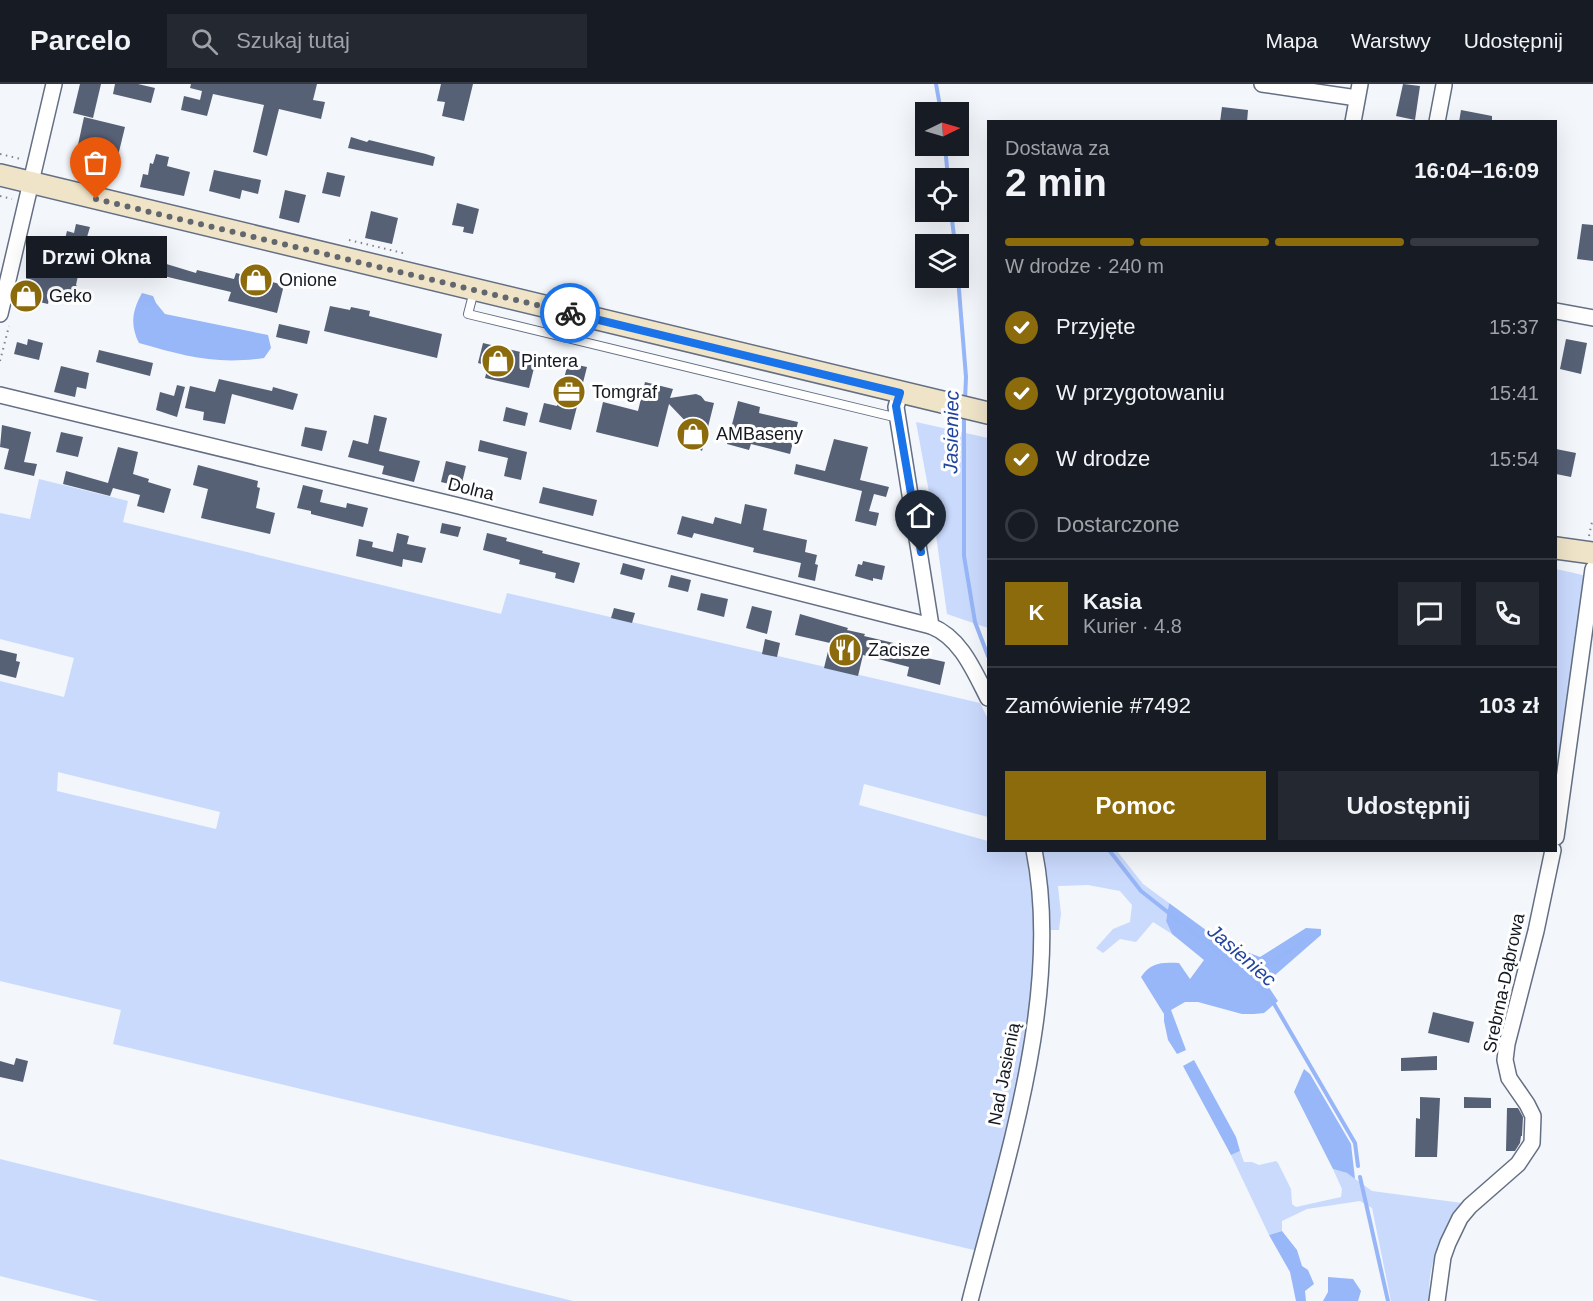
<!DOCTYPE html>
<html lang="pl">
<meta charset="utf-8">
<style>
:root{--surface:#171b24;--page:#242831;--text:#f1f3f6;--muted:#9ea1a6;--line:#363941;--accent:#8b6b0b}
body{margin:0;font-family:Arial,sans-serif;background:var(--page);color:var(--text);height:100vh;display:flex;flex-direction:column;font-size:22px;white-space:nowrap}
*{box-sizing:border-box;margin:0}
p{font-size:20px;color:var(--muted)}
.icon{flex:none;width:33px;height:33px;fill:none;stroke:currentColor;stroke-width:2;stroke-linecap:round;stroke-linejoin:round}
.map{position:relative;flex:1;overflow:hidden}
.sheet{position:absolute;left:987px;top:36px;width:570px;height:732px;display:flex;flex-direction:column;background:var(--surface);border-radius:0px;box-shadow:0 6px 24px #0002}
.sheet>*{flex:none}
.needle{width:39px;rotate:85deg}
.controls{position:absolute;left:915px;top:18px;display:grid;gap:12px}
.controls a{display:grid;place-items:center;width:54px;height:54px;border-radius:0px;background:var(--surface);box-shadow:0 6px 24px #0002;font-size:30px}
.pin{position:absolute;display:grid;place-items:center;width:51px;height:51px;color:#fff;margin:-62px -26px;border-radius:50% 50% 50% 0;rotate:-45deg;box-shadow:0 0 6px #0007}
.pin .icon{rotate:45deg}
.courier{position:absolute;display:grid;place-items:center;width:60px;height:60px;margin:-30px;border:4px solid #1a73e8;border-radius:50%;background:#fff;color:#222;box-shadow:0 2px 8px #0007}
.bubble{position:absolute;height:42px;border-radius:0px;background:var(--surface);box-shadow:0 6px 24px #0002;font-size:20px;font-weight:600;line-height:42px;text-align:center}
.head em{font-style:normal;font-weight:600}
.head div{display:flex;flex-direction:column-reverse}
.head{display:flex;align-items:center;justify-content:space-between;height:102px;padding:0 18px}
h1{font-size:39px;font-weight:600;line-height:45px}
.bar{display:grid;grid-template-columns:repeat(4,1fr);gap:9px 6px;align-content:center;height:72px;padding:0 18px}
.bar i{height:8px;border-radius:4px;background:var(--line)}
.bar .current{background:var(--accent)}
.bar p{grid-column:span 4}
.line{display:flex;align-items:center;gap:15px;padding:0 18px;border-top:2px solid var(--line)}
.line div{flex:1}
.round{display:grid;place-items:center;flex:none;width:63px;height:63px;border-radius:0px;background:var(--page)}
ol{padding:0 18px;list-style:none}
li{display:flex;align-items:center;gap:18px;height:66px}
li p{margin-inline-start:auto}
li .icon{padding:6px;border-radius:50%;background:var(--accent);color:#fff;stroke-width:4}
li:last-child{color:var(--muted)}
li i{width:33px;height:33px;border:3px solid var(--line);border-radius:50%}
.cta{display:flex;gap:12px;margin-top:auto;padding:12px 18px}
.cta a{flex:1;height:69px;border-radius:0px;background:var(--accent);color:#fff;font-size:24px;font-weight:600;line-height:69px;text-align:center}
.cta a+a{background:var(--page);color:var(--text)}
header{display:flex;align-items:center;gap:36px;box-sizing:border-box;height:84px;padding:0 30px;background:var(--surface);border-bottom:2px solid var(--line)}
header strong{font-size:28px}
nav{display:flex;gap:33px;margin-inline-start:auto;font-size:21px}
.search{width:420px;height:54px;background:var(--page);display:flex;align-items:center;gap:15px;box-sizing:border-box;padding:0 21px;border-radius:0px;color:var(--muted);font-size:22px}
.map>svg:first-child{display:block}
.green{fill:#cadafd;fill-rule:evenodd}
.forest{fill:#98b7f8}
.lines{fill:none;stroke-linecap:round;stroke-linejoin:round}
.stream{stroke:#97b6f7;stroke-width:4}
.building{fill:#576176}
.service-casing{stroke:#646f84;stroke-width:10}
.minor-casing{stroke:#646f84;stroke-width:18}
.secondary-casing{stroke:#646f84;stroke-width:24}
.path{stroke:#80848a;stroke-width:2;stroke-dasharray:1.5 4.5;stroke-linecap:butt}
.service{stroke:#fff;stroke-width:8}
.minor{stroke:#fff;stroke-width:15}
.secondary{stroke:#efe4c8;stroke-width:21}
.done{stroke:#62666d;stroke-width:6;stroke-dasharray:0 10.8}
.route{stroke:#1a73e8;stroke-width:8}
.labels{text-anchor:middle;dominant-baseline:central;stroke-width:6;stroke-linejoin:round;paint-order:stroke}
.poi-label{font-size:18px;fill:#141820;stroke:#fff;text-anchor:start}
.street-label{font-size:18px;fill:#141820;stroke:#fff}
.water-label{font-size:20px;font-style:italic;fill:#21449f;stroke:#fff}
</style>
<header>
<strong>Parcelo</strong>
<div class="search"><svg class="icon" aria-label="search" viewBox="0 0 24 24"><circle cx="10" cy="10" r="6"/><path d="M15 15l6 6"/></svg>Szukaj tutaj</div>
<nav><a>Mapa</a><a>Warstwy</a><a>Udostępnij</a></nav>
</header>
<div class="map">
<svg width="1593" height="1217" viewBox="0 0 1593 1217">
<rect width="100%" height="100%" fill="#f3f6fb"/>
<g class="green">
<polygon points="916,338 988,354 988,544 947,530 933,430"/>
<path d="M39,395L128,417L123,438L501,530L507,509L980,619L988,635V733L864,700L859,721L988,757V766L1026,767L1036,851L1030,923L1019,1002L978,1167L113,960L121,926L0,897V597L64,613L74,574L0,555V429L30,435ZM58,688L220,728L216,745L57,707Z"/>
<polygon points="1556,485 1587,492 1556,693"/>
<polygon points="1040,767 1117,767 1143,800 1169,819 1166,837 1172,850 1153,838 1136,858 1120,855 1103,869 1096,864 1113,845 1130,838 1132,821 1120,807 1088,801 1058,802 1061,830 1059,846 1048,846"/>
<path d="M1240,1067L1244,1078H1252L1259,1081L1276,1077L1278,1079L1291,1105L1292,1120L1296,1123L1341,1113L1342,1105L1333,1085L1347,1089L1372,1107L1462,1119C1444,1148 1425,1181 1430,1217H1391L1372,1124L1360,1117L1307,1125L1282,1137V1147L1269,1151L1231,1071Z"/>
<polygon points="0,1075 573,1217 99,1217 0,1192"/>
</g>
<g class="forest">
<path d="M142,209L153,212L156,219L165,230L268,251L271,264L264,274C215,281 185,272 139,259C130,241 132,227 142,209Z"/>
<path d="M1169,819L1225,860L1260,873L1306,844L1321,845V851L1266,899L1278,917L1264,929L1254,930H1242L1198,918H1185L1171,926L1186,966L1177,970L1168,956L1164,937V930L1141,893C1151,878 1162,878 1179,879L1190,895L1204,876L1172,850L1166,837Z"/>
<polygon points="1194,976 1236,1053 1240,1067 1231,1071 1183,982"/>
<polygon points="1304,985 1310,990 1351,1060 1355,1095 1347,1089 1333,1085 1294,1008"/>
<polygon points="1282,1147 1297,1166 1302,1182 1308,1186 1314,1200 1305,1207 1306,1217 1296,1217 1290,1188 1269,1151"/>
<polygon points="1328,1193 1353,1195 1361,1207 1358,1217 1323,1217 1328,1208"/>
</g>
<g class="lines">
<g class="stream">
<polyline points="936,0 941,28"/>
<polyline points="945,62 948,94"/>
<polyline points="951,128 955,160"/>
<polyline points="958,194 966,293 965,317"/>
<polyline points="964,330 964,472 975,538 988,572"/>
<polyline points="1109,766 1141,807 1250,893 1273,918 1355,1059 1358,1082"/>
<polyline points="1250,893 1308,855"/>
<polyline points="1360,1093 1388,1217"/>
</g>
</g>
<g class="building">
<polygon points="80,0 101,0 93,34 73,29"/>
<polygon points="115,0 138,0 155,4 151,19 113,10"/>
<polygon points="191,0 317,0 313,16 325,18 321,35 279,25 267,72 253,68 264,21 213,10 207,32 181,26 184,12 200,16 202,7 190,4"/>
<polygon points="441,0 473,0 464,37 442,32 445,18 437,17"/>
<polygon points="1403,0 1420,2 1415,36 1396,32"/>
<polygon points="1222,23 1248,26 1247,38 1220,38"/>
<polygon points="1461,26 1492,32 1492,38 1459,38"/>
<polygon points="84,33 125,43 116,80 76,70"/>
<polygon points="351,53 367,58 369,56 426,70 435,73 433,82 348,64"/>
<polygon points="156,70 169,73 167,82 190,88 184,112 140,103 143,90 148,91 150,79 153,80"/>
<polygon points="214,86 261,96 258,110 242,106 240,115 209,107"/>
<polygon points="327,88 345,92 340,113 322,109"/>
<polygon points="285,106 306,111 299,139 279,134"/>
<polygon points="457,119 479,125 473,150 463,148 464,143 452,141"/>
<polygon points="371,127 398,134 392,160 365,154"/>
<polygon points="76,140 90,143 87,153 135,165 136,158 153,162 150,175 196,189 197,186 234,195 236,189 284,201 277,229 228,217 231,208 130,184 132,176 84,164 76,201 77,202 74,219 49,214 48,220 22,214 28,187 55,194 67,147 74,149"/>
<polygon points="1582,140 1593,141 1593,177 1577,175"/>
<polygon points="330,222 350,226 351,223 370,227 369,232 442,250 437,274 324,247"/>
<polygon points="279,240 310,247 307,260 276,253"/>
<polygon points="28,255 43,259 39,276 14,270 17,258 27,261"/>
<polygon points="1566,255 1587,259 1581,290 1560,285"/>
<polygon points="483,259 537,272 529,304 485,294 488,282 478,279"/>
<polygon points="99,266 153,279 150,292 96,278"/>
<polygon points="568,279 587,283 571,346 539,338 544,319 557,322"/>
<polygon points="61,282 89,289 86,305 77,303 75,313 54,308"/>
<polygon points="219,295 272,307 273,303 298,310 293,326 232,310 225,340 203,336 204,328 185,324 190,302 215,308"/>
<polygon points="645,298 673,305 670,314 696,310 701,312 705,317 714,319 702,367 679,351 691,343 669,320 658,363 596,348 603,318 638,327"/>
<polygon points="177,301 185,303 177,333 156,326 160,308 174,312"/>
<polygon points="738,317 760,323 759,329 798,338 790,370 751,360 749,366 727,360"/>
<polygon points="506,323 528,329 525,342 503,337"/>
<polygon points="374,331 387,334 379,367 420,377 414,398 382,390 384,382 348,373 353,356 368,360"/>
<polygon points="2,341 31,348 24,378 37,380 34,392 4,385 9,365 0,363"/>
<polygon points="305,343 327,347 322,367 301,362"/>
<polygon points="61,348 83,353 78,373 56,368"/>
<polygon points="834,355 868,363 860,396 889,403 886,413 874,410 869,427 879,429 876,442 855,437 862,407 794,390 796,380 825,387"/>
<polygon points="480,356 527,368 521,396 504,392 508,374 478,367"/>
<polygon points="118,363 138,368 133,390 149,395 148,398 171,405 164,429 137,422 140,411 113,404 110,412 63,400 66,387 108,399"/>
<polygon points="1556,365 1576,369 1571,393 1556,390"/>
<polygon points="446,377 466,382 461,403 441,398"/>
<polygon points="198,381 258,397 257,403 260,404 256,424 275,429 270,450 201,434 208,405 193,401"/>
<polygon points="303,401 323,406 320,418 346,424 347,419 368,424 363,443 311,430 311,427 297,424"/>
<polygon points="543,403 597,416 593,432 539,419"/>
<polygon points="745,420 767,425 763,446 807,456 805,468 817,471 815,480 818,481 815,497 798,493 801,479 753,468 754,464 694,449 692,454 677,450 682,432 713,440 715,433 741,440"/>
<polygon points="442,439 461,443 458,453 440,449"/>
<polygon points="397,449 409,452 407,460 426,464 422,479 403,475 402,483 356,472 359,455 373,458 372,463 393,468"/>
<polygon points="487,449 507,454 506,457 543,467 542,469 580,479 574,499 555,494 556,489 519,480 520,476 483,466"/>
<polygon points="863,477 885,482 882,496 873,494 873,497 855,492 858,480 862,481"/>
<polygon points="623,479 645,485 642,496 620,490"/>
<polygon points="671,491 691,496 688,508 668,503"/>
<polygon points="701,509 728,515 724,533 697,526"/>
<polygon points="752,522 772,527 767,550 746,544"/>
<polygon points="614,524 635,529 632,539 611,534"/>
<polygon points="800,530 848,544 847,546 865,550 864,552 902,561 900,568 945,578 940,601 907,592 909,583 863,571 858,592 824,584 830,559 795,551"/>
<polygon points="765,555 780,559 777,573 762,570"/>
<polygon points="0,566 17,570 16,577 20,578 16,594 0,590"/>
<polygon points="1433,928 1474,938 1469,959 1428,949"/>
<polygon points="1437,972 1437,986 1401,987 1401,974"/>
<polygon points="16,974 28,977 23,998 0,993 0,977 14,981"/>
<polygon points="1420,1013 1440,1014 1437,1073 1415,1073 1416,1034 1420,1035"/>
<polygon points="1464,1013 1491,1014 1491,1024 1464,1024"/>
<polygon points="1507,1024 1518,1024 1523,1033 1522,1052 1521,1052 1520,1059 1515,1067 1506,1067"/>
</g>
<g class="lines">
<g class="service-casing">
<polyline id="service" points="474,207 468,230 898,334"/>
</g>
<g class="minor-casing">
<g id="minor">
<polyline points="1262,0 1357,14"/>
<polyline points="1353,38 1360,0"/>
<polyline points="1437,38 1444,1"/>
<polyline points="1556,227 1593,234"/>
<polyline points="0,230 54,0"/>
<path d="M900,309L896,323L931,542C961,554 974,587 988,614"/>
<polyline points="0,311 459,422 931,542"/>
<polyline points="1556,753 1593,485"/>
<path d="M970,1217C1005,1078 1063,910 1034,766"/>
<polyline points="1437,1217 1443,1173 1448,1159 1460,1134 1470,1122 1518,1080 1532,1059 1533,1032 1527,1020 1509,994 1505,976 1507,960 1536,847 1553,766"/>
</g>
</g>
<g class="secondary-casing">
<g id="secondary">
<polyline points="0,91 988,329"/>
<polyline points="1556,464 1593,469"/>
</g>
</g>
<g class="path">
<polyline points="0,70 21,75"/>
<polyline points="0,112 12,115"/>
<polyline points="349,156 407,170"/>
<polyline points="0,277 9,242"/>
<polyline points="1589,452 1592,438"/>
</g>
<use href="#service" class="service"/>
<use href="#minor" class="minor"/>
<use href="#secondary" class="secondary"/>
</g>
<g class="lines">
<polyline class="done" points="96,115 570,229"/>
<polyline class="route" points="570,229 900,309 896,322 921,468"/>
</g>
<defs>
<g id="shop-disc" transform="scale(1.725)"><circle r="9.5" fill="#8b6b0b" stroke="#fff"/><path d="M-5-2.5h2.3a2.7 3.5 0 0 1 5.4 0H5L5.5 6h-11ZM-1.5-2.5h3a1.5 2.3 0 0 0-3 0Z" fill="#fff"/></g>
<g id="office-disc" transform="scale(1.725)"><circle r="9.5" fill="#8b6b0b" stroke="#fff"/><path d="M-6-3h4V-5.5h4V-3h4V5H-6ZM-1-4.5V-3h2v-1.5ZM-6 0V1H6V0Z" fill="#fff"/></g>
<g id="restaurant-disc" transform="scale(1.725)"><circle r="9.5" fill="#8b6b0b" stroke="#fff"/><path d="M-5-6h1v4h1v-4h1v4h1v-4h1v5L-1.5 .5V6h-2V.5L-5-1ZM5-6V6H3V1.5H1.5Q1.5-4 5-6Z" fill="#fff"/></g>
</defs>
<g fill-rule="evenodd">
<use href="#shop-disc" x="256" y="196"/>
<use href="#shop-disc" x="26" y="212"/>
<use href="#shop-disc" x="498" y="277"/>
<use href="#office-disc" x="569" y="308"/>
<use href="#shop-disc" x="693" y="350"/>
<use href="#restaurant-disc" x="845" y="566"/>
</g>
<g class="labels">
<g class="poi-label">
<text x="279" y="196">Onione</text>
<text x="49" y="212">Geko</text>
<text x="521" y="277">Pintera</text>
<text x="592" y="308">Tomgraf</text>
<text x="716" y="350">AMBaseny</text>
<text x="868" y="566">Zacisze</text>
</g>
<g class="street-label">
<text transform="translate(471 405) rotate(14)">Dolna</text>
<text transform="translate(1504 899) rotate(-78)">Srebrna-Dąbrowa</text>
<text transform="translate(1004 990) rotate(-79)">Nad Jasienią</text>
</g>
<g class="water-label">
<text transform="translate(951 348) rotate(-89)">Jasieniec</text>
<text transform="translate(1242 871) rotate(41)">Jasieniec</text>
</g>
</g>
</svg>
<div class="controls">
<a><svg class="needle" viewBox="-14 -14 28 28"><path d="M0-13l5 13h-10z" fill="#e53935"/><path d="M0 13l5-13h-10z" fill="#9ea1a6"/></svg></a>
<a><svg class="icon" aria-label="locate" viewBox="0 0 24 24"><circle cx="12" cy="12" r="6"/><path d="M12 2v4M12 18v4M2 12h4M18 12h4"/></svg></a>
<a><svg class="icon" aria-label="layers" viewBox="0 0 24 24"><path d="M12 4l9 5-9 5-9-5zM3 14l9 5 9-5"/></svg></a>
</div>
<div class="pin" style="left:96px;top:115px;background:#ea580c"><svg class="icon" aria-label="bag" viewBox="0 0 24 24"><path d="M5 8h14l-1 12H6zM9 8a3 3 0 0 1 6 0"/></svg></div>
<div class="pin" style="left:921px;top:468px;background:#1f2937"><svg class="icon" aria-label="home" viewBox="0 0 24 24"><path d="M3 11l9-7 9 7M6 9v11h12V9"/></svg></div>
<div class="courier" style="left:570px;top:229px"><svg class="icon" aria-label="bike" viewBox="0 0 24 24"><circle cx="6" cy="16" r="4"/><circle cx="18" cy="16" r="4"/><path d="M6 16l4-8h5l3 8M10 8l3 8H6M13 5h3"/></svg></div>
<div class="bubble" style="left:26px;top:152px;width:141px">Drzwi Okna</div>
<section class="sheet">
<div class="head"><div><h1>2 min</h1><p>Dostawa za</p></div><em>16:04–16:09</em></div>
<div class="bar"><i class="current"></i><i class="current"></i><i class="current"></i><i></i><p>W drodze · 240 m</p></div>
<ol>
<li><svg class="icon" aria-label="check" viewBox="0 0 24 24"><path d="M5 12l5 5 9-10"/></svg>Przyjęte<p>15:37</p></li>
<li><svg class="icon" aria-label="check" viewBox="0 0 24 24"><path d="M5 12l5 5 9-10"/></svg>W przygotowaniu<p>15:41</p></li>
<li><svg class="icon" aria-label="check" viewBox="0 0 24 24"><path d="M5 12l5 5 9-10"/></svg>W drodze<p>15:54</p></li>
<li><i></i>Dostarczone</li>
</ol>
<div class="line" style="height:108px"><b class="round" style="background:var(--accent);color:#fff">K</b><div><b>Kasia</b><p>Kurier · 4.8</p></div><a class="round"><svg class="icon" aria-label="chat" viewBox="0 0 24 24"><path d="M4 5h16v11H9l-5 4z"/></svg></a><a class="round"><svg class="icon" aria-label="phone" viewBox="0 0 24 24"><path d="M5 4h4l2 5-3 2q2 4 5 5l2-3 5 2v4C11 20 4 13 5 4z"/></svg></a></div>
<div class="line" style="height:78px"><div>Zamówienie #7492</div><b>103 zł</b></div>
<div class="cta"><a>Pomoc</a><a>Udostępnij</a></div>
</section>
</div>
